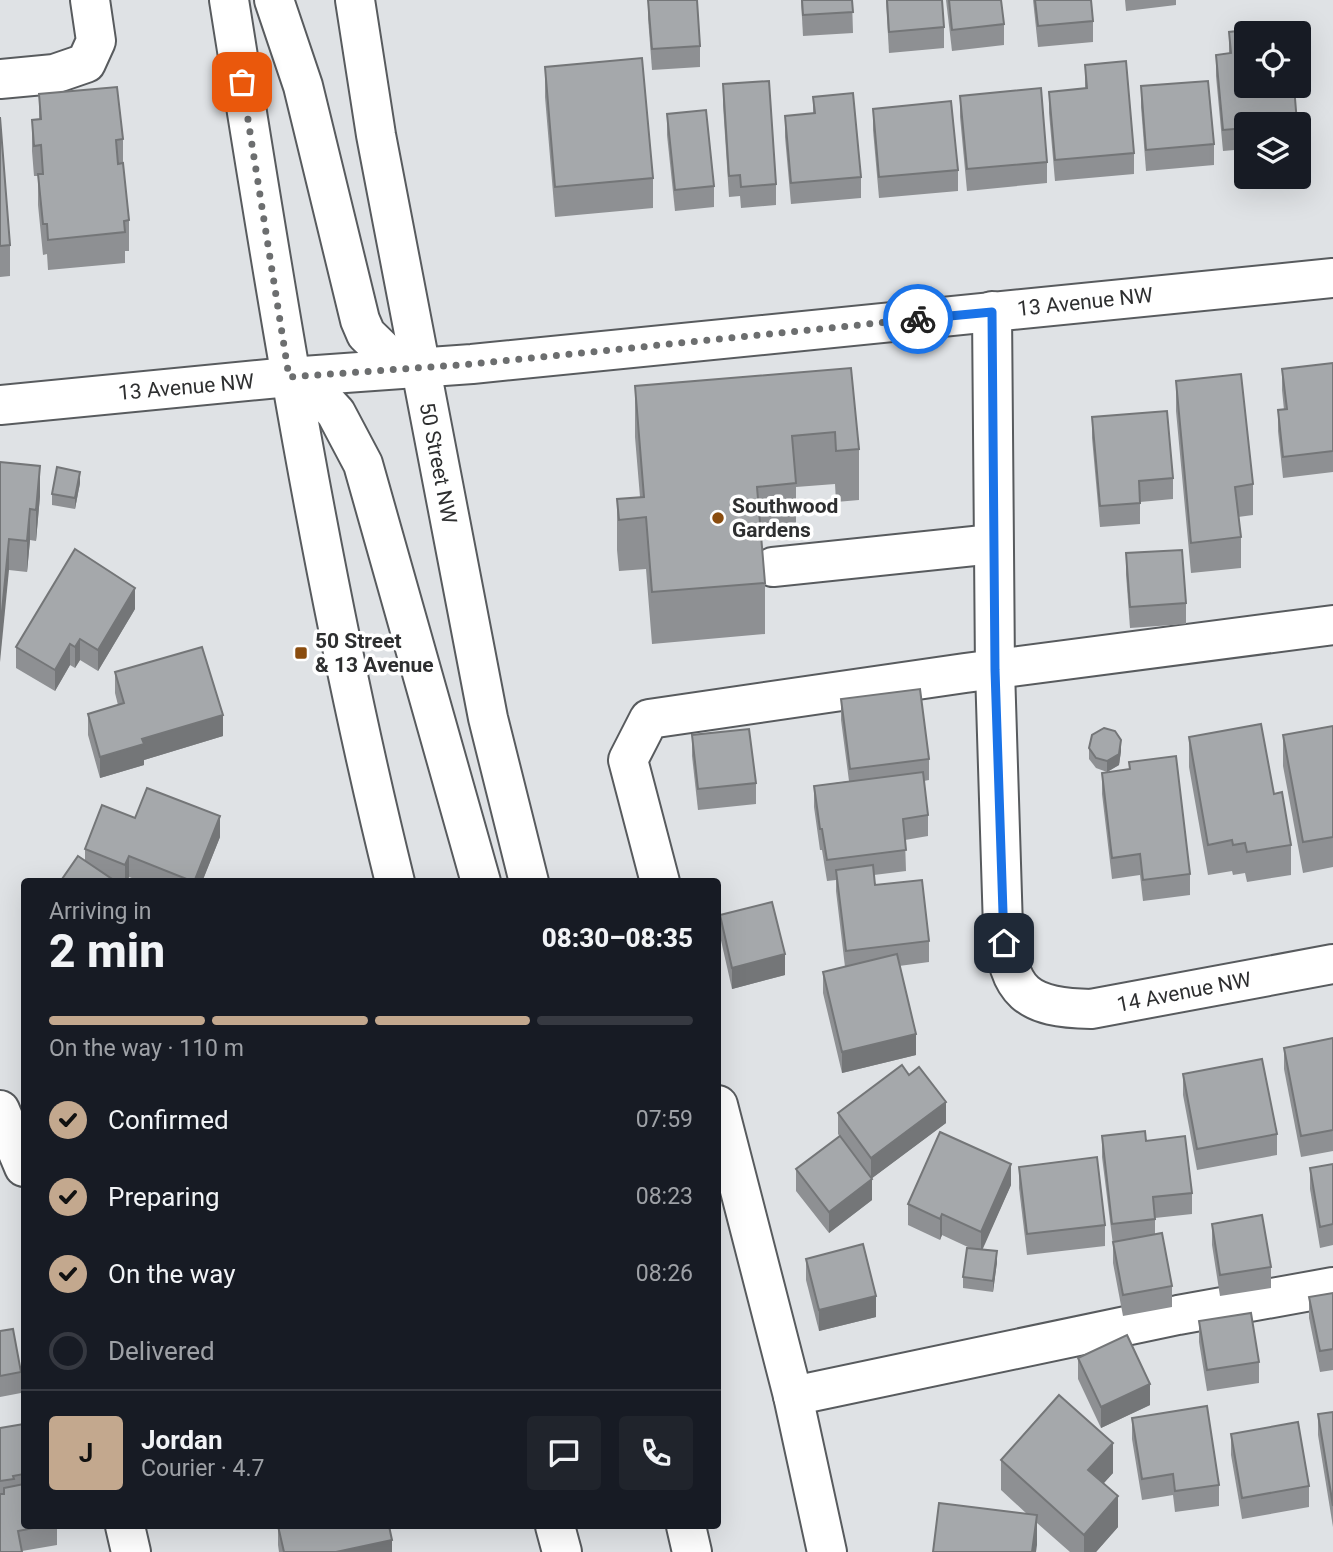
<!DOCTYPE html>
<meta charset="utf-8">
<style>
:root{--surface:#171b24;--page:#20242c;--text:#f1f3f6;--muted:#9ea1a6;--line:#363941;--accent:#c3a88e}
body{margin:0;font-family:Roboto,sans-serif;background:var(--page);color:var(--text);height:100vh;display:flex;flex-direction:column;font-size:26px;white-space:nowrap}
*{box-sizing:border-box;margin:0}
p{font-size:23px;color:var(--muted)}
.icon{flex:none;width:38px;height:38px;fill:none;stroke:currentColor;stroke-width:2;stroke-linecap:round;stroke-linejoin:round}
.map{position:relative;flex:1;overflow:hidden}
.side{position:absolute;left:21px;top:878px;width:700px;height:651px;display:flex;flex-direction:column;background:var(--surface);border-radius:7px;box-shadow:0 7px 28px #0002}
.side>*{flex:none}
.fabs{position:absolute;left:1234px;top:21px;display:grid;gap:14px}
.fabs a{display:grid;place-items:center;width:77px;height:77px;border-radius:7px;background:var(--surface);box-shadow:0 7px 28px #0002;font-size:35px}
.pin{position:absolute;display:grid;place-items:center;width:60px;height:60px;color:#fff;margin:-30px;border-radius:14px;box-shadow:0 4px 10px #0006}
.courier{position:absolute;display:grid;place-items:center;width:70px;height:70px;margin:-35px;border:5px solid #1a73e8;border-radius:50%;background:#fff;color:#222;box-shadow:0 2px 9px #0007}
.headline em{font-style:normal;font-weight:800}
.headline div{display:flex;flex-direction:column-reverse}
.headline{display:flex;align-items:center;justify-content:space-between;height:119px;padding:0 28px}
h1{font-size:46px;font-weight:800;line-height:52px}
.bar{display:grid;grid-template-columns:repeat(4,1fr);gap:10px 7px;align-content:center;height:84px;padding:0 28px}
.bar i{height:9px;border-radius:5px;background:var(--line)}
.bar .on{background:var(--accent)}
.bar p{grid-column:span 4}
.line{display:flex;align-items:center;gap:18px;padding:0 28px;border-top:2px solid var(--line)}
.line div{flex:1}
.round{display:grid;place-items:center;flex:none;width:74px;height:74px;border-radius:7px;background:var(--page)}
ol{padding:0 28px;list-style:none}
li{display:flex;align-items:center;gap:21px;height:77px}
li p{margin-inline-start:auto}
li .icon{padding:7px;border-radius:50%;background:var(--accent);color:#111;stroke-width:4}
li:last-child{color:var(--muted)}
li i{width:38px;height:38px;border:4px solid var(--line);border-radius:50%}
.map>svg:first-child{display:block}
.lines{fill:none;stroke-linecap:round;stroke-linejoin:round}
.minor-casing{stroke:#585b5e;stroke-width:42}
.major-casing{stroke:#585b5e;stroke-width:42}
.minor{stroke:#fff;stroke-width:38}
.major{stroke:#fff;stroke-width:38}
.wall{fill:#8e9093}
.shaded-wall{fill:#747678}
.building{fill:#a5a8ab;stroke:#747678;stroke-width:2}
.done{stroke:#6c6e6f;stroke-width:7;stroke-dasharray:0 12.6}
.route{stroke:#1a73e8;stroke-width:9}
.poi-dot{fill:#8a4c0e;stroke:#fff;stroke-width:2.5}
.labels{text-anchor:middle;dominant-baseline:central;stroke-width:7;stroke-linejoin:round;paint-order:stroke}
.street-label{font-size:21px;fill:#2e2f30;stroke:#fff}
.poi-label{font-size:21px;font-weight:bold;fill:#2e2f30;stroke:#fff;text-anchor:start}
</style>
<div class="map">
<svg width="1333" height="1552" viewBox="0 0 1333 1552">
<rect width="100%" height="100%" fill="#dfe2e5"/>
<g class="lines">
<g class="minor-casing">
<g id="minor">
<polyline points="0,79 54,74 86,63 96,41 90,0"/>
<path d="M992,311L995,670L1003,928C1008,993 1027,1008 1091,1009L1333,964"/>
<polyline points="0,405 289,377 472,364 1333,278"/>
<polyline points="773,567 993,544"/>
<polyline points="660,882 628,760 649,719 965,673 1333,625"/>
<polyline points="718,1105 793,1396 827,1552"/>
<polyline points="0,1110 24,1167"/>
<polyline points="793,1396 1178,1315 1333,1287"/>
<polyline points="125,1526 131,1552"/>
</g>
</g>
<g class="major-casing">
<g id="major">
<path d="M229,0C276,296 323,591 395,882"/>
<polyline points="274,0 303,86 360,320 366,334 397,364 419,368"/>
<polyline points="355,0 376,135 488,718 529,882"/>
<polyline points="289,377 314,389 336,413 363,464 481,882"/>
<polyline points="555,1526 562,1552"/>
<polyline points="686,1526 692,1552"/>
</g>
</g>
<use href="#minor" class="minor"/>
<use href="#major" class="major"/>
</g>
<g class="wall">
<polygon points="648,0 700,46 700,67 652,70 648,18"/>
<polygon points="801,0 852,0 853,33 803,36"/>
<polygon points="886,0 942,0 944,27 944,48 889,53"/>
<polygon points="946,0 1001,0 1004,24 1004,45 952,51"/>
<polygon points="1033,0 1091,0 1093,21 1093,42 1038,47"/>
<polygon points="1125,0 1176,0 1176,5 1126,11"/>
<polygon points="1229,32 1246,33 1294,86 1297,124 1246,124 1246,149 1223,151 1216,76 1216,55 1229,54"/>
<polygon points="1085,65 1134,153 1134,174 1055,181 1049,113 1049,92 1085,89"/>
<polygon points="545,67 653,178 653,208 555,217 545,97"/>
<polygon points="723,84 776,184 776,205 741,208 740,196 729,197 723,105"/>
<polygon points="1141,86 1214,144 1214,165 1146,171 1141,107"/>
<polygon points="39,94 123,139 123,163 129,220 129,251 125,251 125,263 48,270 47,254 43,255 38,205 38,176 34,176 32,151 32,120 39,119"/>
<polygon points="960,96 1047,162 1047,183 967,191 960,117"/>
<polygon points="813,97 861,177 861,198 791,204 785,137 785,116 813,113"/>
<polygon points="873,109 958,170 958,191 879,198 873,130"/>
<polygon points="667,114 714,186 714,207 675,211 667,135"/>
<polygon points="0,117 10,245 10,276 0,277"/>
<polygon points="1333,363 1333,472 1283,478 1278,431 1278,410 1284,410 1282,390 1282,369"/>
<polygon points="851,368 859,449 859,500 836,502 835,484 796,487 796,535 761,538 765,583 765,634 652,644 646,569 619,571 617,550 617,499 640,497 635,437 635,386"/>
<polygon points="1176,381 1253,484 1253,515 1238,517 1241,537 1241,568 1191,573 1176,411"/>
<polygon points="1092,417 1173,478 1173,499 1140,502 1140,524 1100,527 1092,438"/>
<polygon points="0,462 40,496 36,541 30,540 27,572 9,570"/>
<polygon points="80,483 75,509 52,505 52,494"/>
<polygon points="1126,553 1186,603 1186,624 1130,628 1126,574"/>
<polygon points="135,609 98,671 80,660 75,668 70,665 55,691 16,668 16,647"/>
<polygon points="115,672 223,736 144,760 144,765 100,778 88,735 88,714 118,705 115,693"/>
<polygon points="841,699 929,759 929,780 924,781 928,815 928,836 905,840 906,871 874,875 875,885 929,941 929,962 899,966 916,1055 842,1073 823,993 823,972 845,967 836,891 836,880 827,881 822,850 820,850 814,807 814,786 849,781 841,720"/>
<polygon points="1333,726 1333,867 1303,873 1283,766 1283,735"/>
<polygon points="692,735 756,783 756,804 698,810 692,756"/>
<polygon points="1189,737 1274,794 1291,845 1291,875 1247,882 1245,873 1233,875 1232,871 1208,875 1189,767"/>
<polygon points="1089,748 1121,751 1119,765 1107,772 1096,768 1089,759"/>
<polygon points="1129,762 1190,874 1190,895 1143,901 1140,875 1112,879 1102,794 1102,773 1129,770"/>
<polygon points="135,818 220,837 202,882 143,882 129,877 127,882 112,882 85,861 85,849"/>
<polygon points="720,915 785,975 732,989 720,936"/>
<polygon points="1333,1038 1333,1151 1301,1157 1284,1069 1284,1048"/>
<polygon points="1183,1074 1277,1134 1277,1155 1197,1170 1183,1095"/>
<polygon points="838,1113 946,1123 872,1178 872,1200 829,1233 796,1191 796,1169 845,1144 838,1134"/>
<polygon points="1102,1136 1146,1141 1192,1193 1192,1214 1155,1218 1155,1234 1172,1286 1172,1307 1123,1316 1113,1263 1113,1245 1102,1157"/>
<polygon points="1333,1164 1333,1245 1320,1248 1310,1189 1310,1168"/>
<polygon points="1019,1167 1105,1225 1105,1246 1027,1255 1019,1188"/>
<polygon points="1011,1185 982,1249 997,1262 993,1292 963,1288 963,1277 970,1248 942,1235 940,1240 908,1225 908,1204"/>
<polygon points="1212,1224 1271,1267 1271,1288 1220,1296 1212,1245"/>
<polygon points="806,1259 876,1317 819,1331 806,1280"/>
<polygon points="1333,1293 1333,1370 1320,1372 1309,1318 1309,1297"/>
<polygon points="1199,1321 1259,1362 1259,1383 1207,1391 1199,1342"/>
<polygon points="0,1331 21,1372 21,1393 0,1397"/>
<polygon points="1078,1358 1150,1405 1101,1428 1078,1379"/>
<polygon points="1333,1412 1333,1527 1318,1435 1318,1414"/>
<polygon points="1132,1418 1219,1485 1219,1506 1175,1512 1173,1495 1142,1500 1132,1439"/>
<polygon points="24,1424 24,1526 57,1526 57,1545 22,1551 0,1552 0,1428"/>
<polygon points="1231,1434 1309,1486 1309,1507 1242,1519 1231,1455"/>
<polygon points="1001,1460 1113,1473 1103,1483 1118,1527 1096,1552 1070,1552 1037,1523 1037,1545 1027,1514 1001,1490"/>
<polygon points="278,1526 392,1552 279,1552 278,1545"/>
</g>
<g class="shaded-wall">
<polygon points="40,466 40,496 36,541 36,510"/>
<polygon points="80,472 80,483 75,509 75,498"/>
<polygon points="30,509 30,540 27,572 27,541"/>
<polygon points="9,539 9,570 0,662 0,632"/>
<polygon points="135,588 135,609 98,671 98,650"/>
<polygon points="80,639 80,660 75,668 75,647"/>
<polygon points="70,644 70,665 55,691 55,670"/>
<polygon points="223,715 223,736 144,760 144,765 100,778 100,757 142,739"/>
<polygon points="1121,740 1121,751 1119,765 1107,772 1107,761"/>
<polygon points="220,816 220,837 202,882 194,882"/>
<polygon points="129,856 129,877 127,882 125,882 125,865"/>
<polygon points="785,954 785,975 732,989 732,968"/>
<polygon points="916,1034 916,1055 842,1073 842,1052"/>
<polygon points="946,1102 946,1123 871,1179 871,1158"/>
<polygon points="1011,1164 1011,1185 981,1253 981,1232"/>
<polygon points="872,1179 872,1200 829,1233 829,1212"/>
<polygon points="942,1214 942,1235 940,1240 940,1219"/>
<polygon points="997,1251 997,1262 993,1292 993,1281"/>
<polygon points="876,1296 876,1317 819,1331 819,1310"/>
<polygon points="1150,1384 1150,1405 1101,1428 1101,1407"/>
<polygon points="1113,1443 1113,1473 1088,1501 1088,1470"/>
<polygon points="1118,1496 1118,1527 1096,1552 1084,1552 1084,1535"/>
<polygon points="1037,1515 1037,1545 1036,1552 1032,1552"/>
<polygon points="392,1540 392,1552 336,1552"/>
</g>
<g class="building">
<polygon points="648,0 697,0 700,46 652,49"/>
<polygon points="802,0 852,0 853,12 803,15"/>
<polygon points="887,0 942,0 944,27 889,32"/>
<polygon points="949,0 1001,0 1004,24 952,30"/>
<polygon points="1035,0 1091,0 1093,21 1038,26"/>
<polygon points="1275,27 1275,33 1246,33 1246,86 1294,86 1297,123 1280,124 1246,124 1246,128 1223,130 1216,55 1231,53 1229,32"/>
<polygon points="642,58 653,178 555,187 545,67"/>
<polygon points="1126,61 1134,153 1055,160 1049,92 1087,88 1085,65"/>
<polygon points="769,81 776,184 741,187 740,175 729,176 723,84"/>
<polygon points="1208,81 1214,144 1146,150 1141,86"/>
<polygon points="117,87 123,139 116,140 118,164 123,163 129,220 124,221 125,232 48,240 47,224 43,224 38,174 43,174 41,145 34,146 32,120 41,119 39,94"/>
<polygon points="1041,88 1047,162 967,169 960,96"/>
<polygon points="853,93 861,177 791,183 785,116 815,113 813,97"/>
<polygon points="951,101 958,170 879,177 873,109"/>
<polygon points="706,110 714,186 675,190 667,114"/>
<polygon points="0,117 10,245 0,246"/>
<polygon points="1333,363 1333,451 1283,457 1278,410 1287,409 1282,369"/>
<polygon points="851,368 859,449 836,451 835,432 792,436 796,483 757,487 765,583 652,592 646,517 619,520 617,499 644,497 635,386"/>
<polygon points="1241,374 1253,484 1235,487 1241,537 1191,543 1176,381"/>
<polygon points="1167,411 1173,478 1139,481 1140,503 1100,506 1092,417"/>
<polygon points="0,462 40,466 36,510 30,509 27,541 9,539 0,632"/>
<polygon points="57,467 80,472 75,498 52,494"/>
<polygon points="75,549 135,588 98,650 80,639 75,647 70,644 55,670 16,647"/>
<polygon points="1182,550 1186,603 1130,607 1126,553"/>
<polygon points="202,647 223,715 142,739 144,744 100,757 88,714 124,703 115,672"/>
<polygon points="920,689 929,759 850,769 841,699"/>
<polygon points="1261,724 1274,794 1282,792 1291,845 1247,852 1245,843 1233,845 1232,840 1208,845 1189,737"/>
<polygon points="1333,726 1333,837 1303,842 1283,735"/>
<polygon points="1104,728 1115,731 1121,740 1119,754 1107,761 1096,758 1089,748 1092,735"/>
<polygon points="749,729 756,783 698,789 692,735"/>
<polygon points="1176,756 1190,874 1143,880 1140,854 1112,858 1102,773 1130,769 1129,762"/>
<polygon points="923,772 928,815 903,819 906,850 827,860 822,829 820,829 814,786"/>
<polygon points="147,788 220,816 194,882 129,856 125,865 85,849 102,805 135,818"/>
<polygon points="78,856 112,879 111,882 60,882"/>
<polygon points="873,865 875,885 922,880 929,941 846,951 836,870"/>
<polygon points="772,902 785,954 732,968 720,915"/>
<polygon points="897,954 916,1034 842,1052 823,972"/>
<polygon points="1333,1038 1333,1130 1301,1136 1284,1048"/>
<polygon points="1262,1059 1277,1134 1197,1149 1183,1074"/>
<polygon points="902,1065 909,1075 919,1067 946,1102 871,1158 838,1113"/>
<polygon points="1145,1131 1146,1141 1185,1136 1192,1193 1153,1197 1155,1219 1112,1224 1102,1136"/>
<polygon points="940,1132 1011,1164 981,1232 942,1214 940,1219 908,1204"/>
<polygon points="840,1136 872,1179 829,1212 796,1169"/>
<polygon points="1097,1157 1105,1225 1027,1234 1019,1167"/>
<polygon points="1333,1164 1333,1224 1320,1227 1310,1168"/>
<polygon points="1262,1215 1271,1267 1220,1275 1212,1224"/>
<polygon points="1162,1233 1172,1286 1123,1295 1113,1242"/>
<polygon points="863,1244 876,1296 819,1310 806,1259"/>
<polygon points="967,1248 997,1251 993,1281 963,1277"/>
<polygon points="1333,1293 1333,1349 1320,1351 1309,1297"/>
<polygon points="1251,1313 1259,1362 1207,1370 1199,1321"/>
<polygon points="13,1329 21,1372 0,1376 0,1331"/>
<polygon points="1127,1335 1150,1384 1101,1407 1078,1358"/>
<polygon points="1059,1395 1113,1443 1088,1470 1118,1496 1084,1535 1001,1460"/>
<polygon points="1207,1406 1219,1485 1175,1491 1173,1474 1142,1479 1132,1418"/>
<polygon points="1333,1412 1333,1506 1318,1414"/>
<polygon points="1298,1422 1309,1486 1242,1498 1231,1434"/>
<polygon points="24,1424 24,1474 13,1476 14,1479 0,1481 0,1428"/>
<polygon points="24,1484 24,1526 44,1526 18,1531 22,1552 0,1552 0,1494 4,1494 4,1488"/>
<polygon points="939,1503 1037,1515 1032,1552 933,1552"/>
<polygon points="278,1526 389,1526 392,1540 336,1552 284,1552"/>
</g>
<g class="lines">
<polyline class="done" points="242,82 289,377 472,364 918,319"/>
<polyline class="route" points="918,319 992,312 995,670 1004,943"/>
</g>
<g class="poi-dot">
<circle cx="718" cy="518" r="7"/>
<rect x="294" y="646" width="14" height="14" rx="3.5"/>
</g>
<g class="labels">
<g class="street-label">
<text transform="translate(1085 302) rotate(-6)">13 Avenue NW</text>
<text transform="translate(186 387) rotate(-5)">13 Avenue NW</text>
<text transform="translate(438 463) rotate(79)">50 Street NW</text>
<text transform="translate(1184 992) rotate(-11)">14 Avenue NW</text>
</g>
<g class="poi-label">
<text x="732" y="506">Southwood<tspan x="732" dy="24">Gardens</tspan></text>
<text x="315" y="641">50 Street<tspan x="315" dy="24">&amp; 13 Avenue</tspan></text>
</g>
</g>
</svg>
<div class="fabs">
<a><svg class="icon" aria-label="locate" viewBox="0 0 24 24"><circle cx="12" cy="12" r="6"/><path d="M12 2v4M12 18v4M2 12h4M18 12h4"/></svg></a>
<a><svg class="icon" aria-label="layers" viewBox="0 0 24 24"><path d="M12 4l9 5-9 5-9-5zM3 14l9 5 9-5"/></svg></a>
</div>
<div class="pin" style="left:242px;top:82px;background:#ea580c"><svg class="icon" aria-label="bag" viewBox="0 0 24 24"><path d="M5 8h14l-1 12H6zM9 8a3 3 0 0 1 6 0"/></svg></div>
<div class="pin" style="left:1004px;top:943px;background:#1f2937"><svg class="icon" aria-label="home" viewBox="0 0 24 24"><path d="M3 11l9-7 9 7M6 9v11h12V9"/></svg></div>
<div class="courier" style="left:918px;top:319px"><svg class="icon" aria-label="bike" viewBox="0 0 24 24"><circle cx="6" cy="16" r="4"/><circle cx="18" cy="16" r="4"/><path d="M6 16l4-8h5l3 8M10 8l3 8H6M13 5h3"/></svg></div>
<section class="side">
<div class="headline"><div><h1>2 min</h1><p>Arriving in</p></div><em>08:30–08:35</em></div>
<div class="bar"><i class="on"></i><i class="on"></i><i class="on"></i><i></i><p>On the way · 110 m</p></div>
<ol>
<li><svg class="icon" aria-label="check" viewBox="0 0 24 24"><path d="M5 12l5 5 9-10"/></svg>Confirmed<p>07:59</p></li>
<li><svg class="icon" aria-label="check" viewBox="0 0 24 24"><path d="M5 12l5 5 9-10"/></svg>Preparing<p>08:23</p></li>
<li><svg class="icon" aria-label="check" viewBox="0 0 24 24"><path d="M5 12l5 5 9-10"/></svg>On the way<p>08:26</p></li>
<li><i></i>Delivered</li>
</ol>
<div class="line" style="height:126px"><b class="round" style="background:var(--accent);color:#111">J</b><div><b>Jordan</b><p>Courier · 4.7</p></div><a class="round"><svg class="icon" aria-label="chat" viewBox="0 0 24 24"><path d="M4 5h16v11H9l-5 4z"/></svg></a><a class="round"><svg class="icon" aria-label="phone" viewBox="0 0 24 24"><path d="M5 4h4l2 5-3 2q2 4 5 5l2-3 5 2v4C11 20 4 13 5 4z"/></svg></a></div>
</section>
</div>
